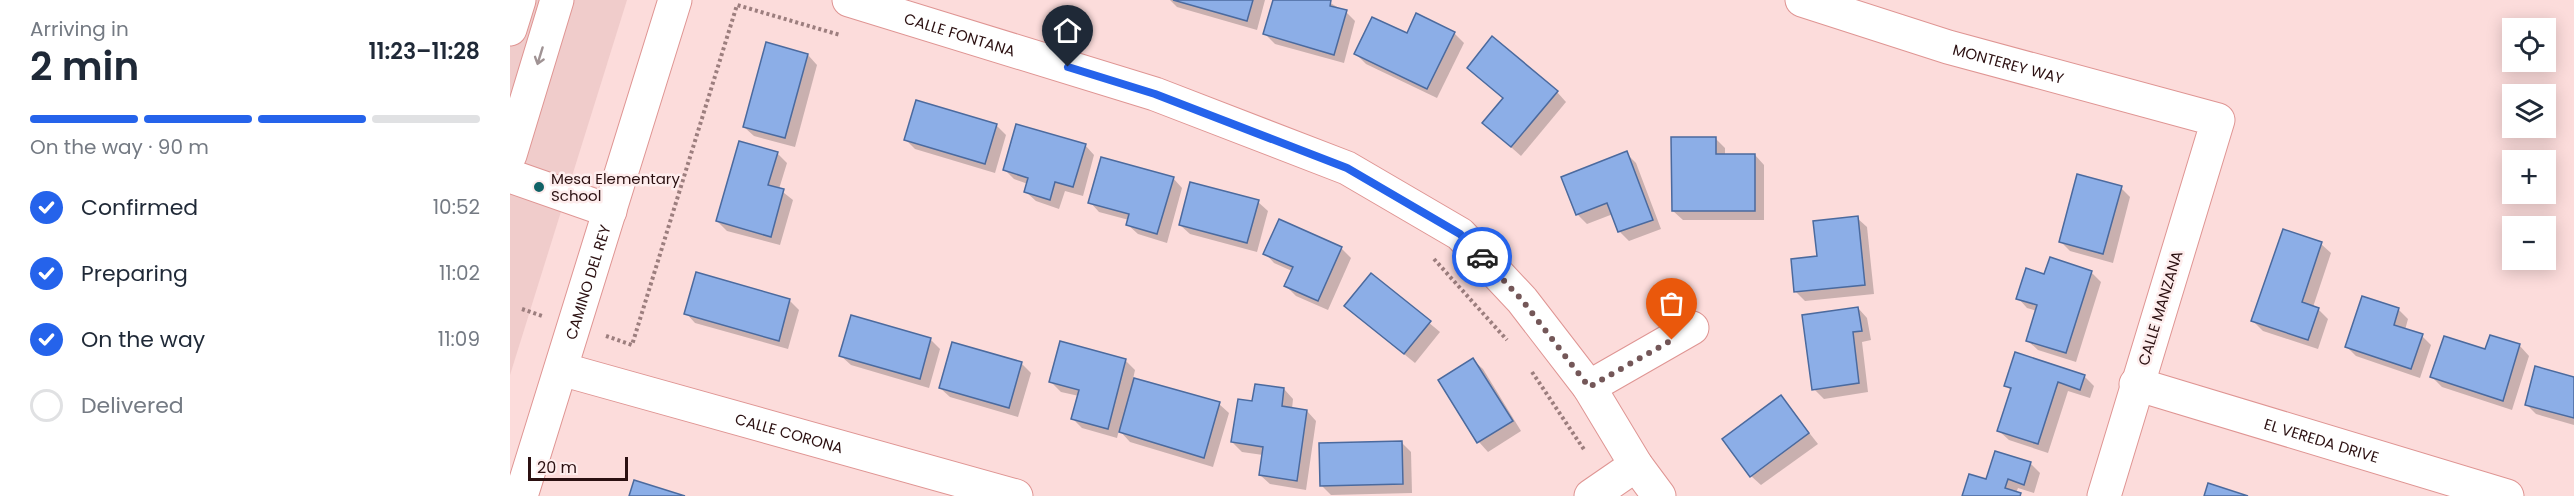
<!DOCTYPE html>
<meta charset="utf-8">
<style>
:root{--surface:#fff;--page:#f2f2f3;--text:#1f2937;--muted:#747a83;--line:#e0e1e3;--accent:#2563eb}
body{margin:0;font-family:Poppins,sans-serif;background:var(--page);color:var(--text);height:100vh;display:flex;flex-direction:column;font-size:22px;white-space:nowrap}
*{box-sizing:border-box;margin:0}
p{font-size:20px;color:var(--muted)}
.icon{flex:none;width:33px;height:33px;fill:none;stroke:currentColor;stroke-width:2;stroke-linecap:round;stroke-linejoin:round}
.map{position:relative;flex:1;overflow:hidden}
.sheet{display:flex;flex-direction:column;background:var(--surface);width:510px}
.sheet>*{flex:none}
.buttons{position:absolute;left:1992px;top:18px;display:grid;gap:12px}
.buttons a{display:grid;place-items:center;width:54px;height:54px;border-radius:0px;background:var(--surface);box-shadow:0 3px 15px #0003;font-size:30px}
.scale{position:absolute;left:18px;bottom:15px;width:100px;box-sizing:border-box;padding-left:6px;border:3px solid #2b1011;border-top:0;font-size:16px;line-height:21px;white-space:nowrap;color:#2b1011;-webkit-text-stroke:4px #feeded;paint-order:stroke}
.pin{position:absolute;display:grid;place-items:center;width:51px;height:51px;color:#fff;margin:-62px -26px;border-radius:50% 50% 50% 0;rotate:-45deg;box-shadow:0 0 6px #0007}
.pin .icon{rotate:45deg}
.courier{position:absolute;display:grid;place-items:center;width:60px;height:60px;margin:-30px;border:4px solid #2563eb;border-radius:50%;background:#fff;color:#222;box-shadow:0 2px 8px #0007}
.overview em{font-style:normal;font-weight:600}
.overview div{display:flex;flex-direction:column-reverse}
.overview{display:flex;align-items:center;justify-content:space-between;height:102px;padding:0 30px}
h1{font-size:39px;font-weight:600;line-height:45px}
.bar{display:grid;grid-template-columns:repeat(4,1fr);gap:9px 6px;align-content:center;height:72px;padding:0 30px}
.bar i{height:8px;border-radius:4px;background:var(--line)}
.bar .on{background:var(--accent)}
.bar p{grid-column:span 4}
ol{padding:0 30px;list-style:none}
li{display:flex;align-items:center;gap:18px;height:66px}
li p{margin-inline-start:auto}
li .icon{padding:6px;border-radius:50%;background:var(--accent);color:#fff;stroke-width:4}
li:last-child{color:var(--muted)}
li i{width:33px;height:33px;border:3px solid var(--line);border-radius:50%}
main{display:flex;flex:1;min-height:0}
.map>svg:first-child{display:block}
.built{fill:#f0cccb}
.shadow{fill:#0003}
.building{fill:#8caee7;stroke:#4b6a9e;stroke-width:1.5}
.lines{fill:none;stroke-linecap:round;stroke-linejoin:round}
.minor-casing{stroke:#df9593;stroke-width:35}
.path{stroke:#9c7e7e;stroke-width:4;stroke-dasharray:3 3;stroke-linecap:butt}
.minor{stroke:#fff;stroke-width:33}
.oneway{stroke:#a09394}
.done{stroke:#745758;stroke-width:6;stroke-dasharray:0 10.8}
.route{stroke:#2563eb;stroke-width:8}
.poi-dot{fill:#116266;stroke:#feeded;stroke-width:2}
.labels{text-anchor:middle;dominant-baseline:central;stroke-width:5;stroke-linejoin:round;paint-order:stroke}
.street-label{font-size:15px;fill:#2b1011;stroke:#feeded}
.poi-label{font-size:15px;fill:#2b1011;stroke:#feeded;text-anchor:start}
</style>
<main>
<section class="sheet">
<div class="overview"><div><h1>2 min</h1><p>Arriving in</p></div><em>11:23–11:28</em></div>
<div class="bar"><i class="on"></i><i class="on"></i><i class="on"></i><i></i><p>On the way · 90 m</p></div>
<ol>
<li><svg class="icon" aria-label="check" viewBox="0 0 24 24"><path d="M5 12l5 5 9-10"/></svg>Confirmed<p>10:52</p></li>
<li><svg class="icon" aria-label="check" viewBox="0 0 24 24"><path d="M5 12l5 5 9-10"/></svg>Preparing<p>11:02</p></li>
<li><svg class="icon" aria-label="check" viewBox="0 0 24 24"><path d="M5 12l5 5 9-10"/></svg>On the way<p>11:09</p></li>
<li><i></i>Delivered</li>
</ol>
</section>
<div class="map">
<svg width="2064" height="496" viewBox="0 0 2064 496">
<rect width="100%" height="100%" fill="#fcdcdb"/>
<polygon class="built" points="0,0 117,0 0,375"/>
<g class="shadow">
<polygon points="660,0 755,0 747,30 667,7"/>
<polygon points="765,0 815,0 836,12 845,21 834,63 765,44 755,34"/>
<polygon points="944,33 954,43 927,98 856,64 846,54 897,35"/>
<polygon points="298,55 307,65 285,147 244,136 234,127"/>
<polygon points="1047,92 1056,102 1011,156 974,123"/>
<polygon points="486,125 496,135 485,173 405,149 395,139"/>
<polygon points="1205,138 1215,148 1215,155 1245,155 1254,165 1254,220 1173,220 1163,211"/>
<polygon points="575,145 584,155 573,196 555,191 549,209 526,201 516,192 518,184 504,179 495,170"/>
<polygon points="267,153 277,163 269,189 283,200 270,245 217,231 207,221"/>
<polygon points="1116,153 1126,163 1151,229 1119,241 1110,232 1103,214 1077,224 1068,215 1053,177"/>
<polygon points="663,178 672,188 657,243 628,234 618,225 619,220 589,212 580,202"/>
<polygon points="1611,188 1620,197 1603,263 1560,251 1550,241"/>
<polygon points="748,202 758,211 747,252 680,234 670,225"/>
<polygon points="1347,218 1357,227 1364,294 1295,301 1285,291 1308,257"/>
<polygon points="1811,244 1821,253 1803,307 1808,309 1818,319 1808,349 1753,331 1743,321"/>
<polygon points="831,248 841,258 818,310 786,296 776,286 782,271 764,263 755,253"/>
<polygon points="1581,272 1591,282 1566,362 1528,350 1518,341 1527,311 1517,308 1508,298 1535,276"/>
<polygon points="862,275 930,332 905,363 846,315"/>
<polygon points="1853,298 1889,310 1898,319 1895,330 1912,336 1921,345 1910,378 1846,356 1837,347"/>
<polygon points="279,300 289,310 278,349 185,323 176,313"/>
<polygon points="1348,308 1357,318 1361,340 1352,342 1358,392 1314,399 1304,389"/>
<polygon points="1980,336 2010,346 2019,356 2002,410 1932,387 1922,377 1975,351"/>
<polygon points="420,339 430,349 419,388 341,365 331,356"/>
<polygon points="615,360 625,370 623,379 709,404 719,413 703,467 620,442 609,430 607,438 572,428 563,419 569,396 551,392 541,382"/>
<polygon points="963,360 973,369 1011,431 978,452 969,442 930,381"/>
<polygon points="511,363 521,373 508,417 440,397 430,388"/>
<polygon points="1574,376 1584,386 1580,398 1558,391 1538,453 1499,440 1489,431 1502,391 1496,386"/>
<polygon points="2064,378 2064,425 2026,414 2016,404"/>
<polygon points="774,389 783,399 782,409 797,411 806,421 796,490 760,484 750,475 753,455 732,452 722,442"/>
<polygon points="1271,397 1308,444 1251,485 1241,476"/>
<polygon points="892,443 901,452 902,493 821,495 812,486"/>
<polygon points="1520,463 1530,473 1524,493 1508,488 1506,493 1512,496 1453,496 1477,481"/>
</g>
<g class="building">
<polygon points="663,0 743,0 737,21"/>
<polygon points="763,0 821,0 820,6 837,10 824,55 753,34"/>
<polygon points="906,13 945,32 917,89 844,54 862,17 897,33"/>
<polygon points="982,36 1048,91 1001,147 972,123 993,98 957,68"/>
<polygon points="256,42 298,54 275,138 233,127"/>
<polygon points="406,100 487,124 475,164 394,140"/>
<polygon points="506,124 576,144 563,187 545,182 540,200 514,192 518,178 493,170"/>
<polygon points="1161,137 1206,137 1206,154 1245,154 1245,211 1162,211"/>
<polygon points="229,141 268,152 258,185 274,189 261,237 206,221"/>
<polygon points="1117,151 1143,220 1108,232 1097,203 1066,215 1051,177"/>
<polygon points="591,157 664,177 647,234 616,225 619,214 578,203"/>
<polygon points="1567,174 1612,186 1593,254 1549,242"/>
<polygon points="680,182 749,200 737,243 669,225"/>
<polygon points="1348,216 1355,285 1284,292 1281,259 1307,256 1303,221"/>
<polygon points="769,219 832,247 808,301 774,286 783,267 753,254"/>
<polygon points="1773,229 1812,242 1792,302 1809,308 1798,340 1741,321"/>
<polygon points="1540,257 1582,271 1556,353 1516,341 1527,305 1506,299 1516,268 1534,274"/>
<polygon points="186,272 280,299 269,341 174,314"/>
<polygon points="861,273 921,321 894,354 834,306"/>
<polygon points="1852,296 1889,308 1884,325 1913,334 1901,369 1835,347"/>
<polygon points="1348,307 1352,331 1343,332 1349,383 1302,390 1292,315"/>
<polygon points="341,315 421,338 410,379 329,356"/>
<polygon points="1980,335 2010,344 1993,401 1920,377 1934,336 1975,349"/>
<polygon points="550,341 616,359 598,429 561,419 569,390 539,382"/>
<polygon points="442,342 512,362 499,408 429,388"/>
<polygon points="1505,352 1575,375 1570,390 1548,382 1528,444 1487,431 1501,388 1494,386"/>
<polygon points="963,358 1003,421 967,443 928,380"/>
<polygon points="2025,366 2064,377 2064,418 2015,405"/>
<polygon points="624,378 710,402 694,458 609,432"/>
<polygon points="745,384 774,388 772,406 797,410 787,481 749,475 753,447 721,442 728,399 742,401"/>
<polygon points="1271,395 1299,433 1240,477 1212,439"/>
<polygon points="892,441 893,484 810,486 809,443"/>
<polygon points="1485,451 1521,462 1514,485 1498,479 1495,488 1511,493 1510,496 1452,496 1459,474 1476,479"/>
<polygon points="124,480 175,496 119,496"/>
<polygon points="1698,483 1738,496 1694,496"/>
</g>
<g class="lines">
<g class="minor-casing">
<g id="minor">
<path id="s1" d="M339,0L645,94L837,168L950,234L1012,300L1079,387L1126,465L1149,496"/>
<path id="s2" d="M1292,0L1438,47L1708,120L1594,496"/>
<polyline points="0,29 9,0"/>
<polyline points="0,155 47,0"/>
<polyline points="0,176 100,211"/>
<path id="s3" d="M51,369L506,496"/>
<path id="s4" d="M1626,384L1997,496"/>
<polyline points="1079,387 1182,328"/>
<path id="s5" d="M11,496L165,0"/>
<polyline points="1081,496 1126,465"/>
</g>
</g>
<g class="path">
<polyline points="924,259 997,340"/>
<polyline points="12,309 32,316"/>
<polyline points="96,336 122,345 227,5 330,35"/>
<polyline points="1022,372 1075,451"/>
</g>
<use href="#minor" class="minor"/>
</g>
<defs><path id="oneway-shaft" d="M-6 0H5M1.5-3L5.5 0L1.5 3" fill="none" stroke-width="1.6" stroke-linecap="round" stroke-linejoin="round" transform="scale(1.5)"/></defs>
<use class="oneway" href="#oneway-shaft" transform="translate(30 56) rotate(107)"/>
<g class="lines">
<polyline class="done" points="972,257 1012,300 1079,387 1162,340"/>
<polyline class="route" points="558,67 645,94 837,168 950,234 972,257"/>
</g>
<circle class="poi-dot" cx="29" cy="187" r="6"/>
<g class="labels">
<g class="street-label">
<text stroke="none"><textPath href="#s1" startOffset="116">CALLE FONTANA</textPath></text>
<text stroke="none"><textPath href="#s2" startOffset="216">MONTEREY WAY</textPath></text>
<text stroke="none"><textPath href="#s5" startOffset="224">CAMINO DEL REY</textPath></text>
<text transform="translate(1650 308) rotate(-73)">CALLE MANZANA</text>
<text stroke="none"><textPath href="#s3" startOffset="237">CALLE CORONA</textPath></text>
<text stroke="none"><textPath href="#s4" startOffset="194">EL VEREDA DRIVE</textPath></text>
</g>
<g class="poi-label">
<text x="41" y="178">Mesa Elementary<tspan x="41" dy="17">School</tspan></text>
</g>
</g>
</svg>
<div class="buttons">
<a><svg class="icon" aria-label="locate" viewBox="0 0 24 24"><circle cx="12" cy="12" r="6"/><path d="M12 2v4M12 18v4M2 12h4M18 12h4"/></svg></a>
<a><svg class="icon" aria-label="layers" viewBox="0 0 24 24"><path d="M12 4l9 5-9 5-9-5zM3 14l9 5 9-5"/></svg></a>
<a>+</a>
<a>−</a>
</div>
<div class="scale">20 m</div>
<div class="pin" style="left:1162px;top:340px;background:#ea580c"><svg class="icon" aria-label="bag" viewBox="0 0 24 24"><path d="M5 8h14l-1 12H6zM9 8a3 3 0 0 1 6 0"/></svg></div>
<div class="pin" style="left:558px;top:67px;background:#1f2937"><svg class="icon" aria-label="home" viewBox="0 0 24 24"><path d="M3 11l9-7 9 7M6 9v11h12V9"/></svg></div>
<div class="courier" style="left:972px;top:257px"><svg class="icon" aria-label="car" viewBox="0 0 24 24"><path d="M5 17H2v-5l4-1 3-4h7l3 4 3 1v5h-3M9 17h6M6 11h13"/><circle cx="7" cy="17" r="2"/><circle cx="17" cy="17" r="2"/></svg></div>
</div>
</main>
